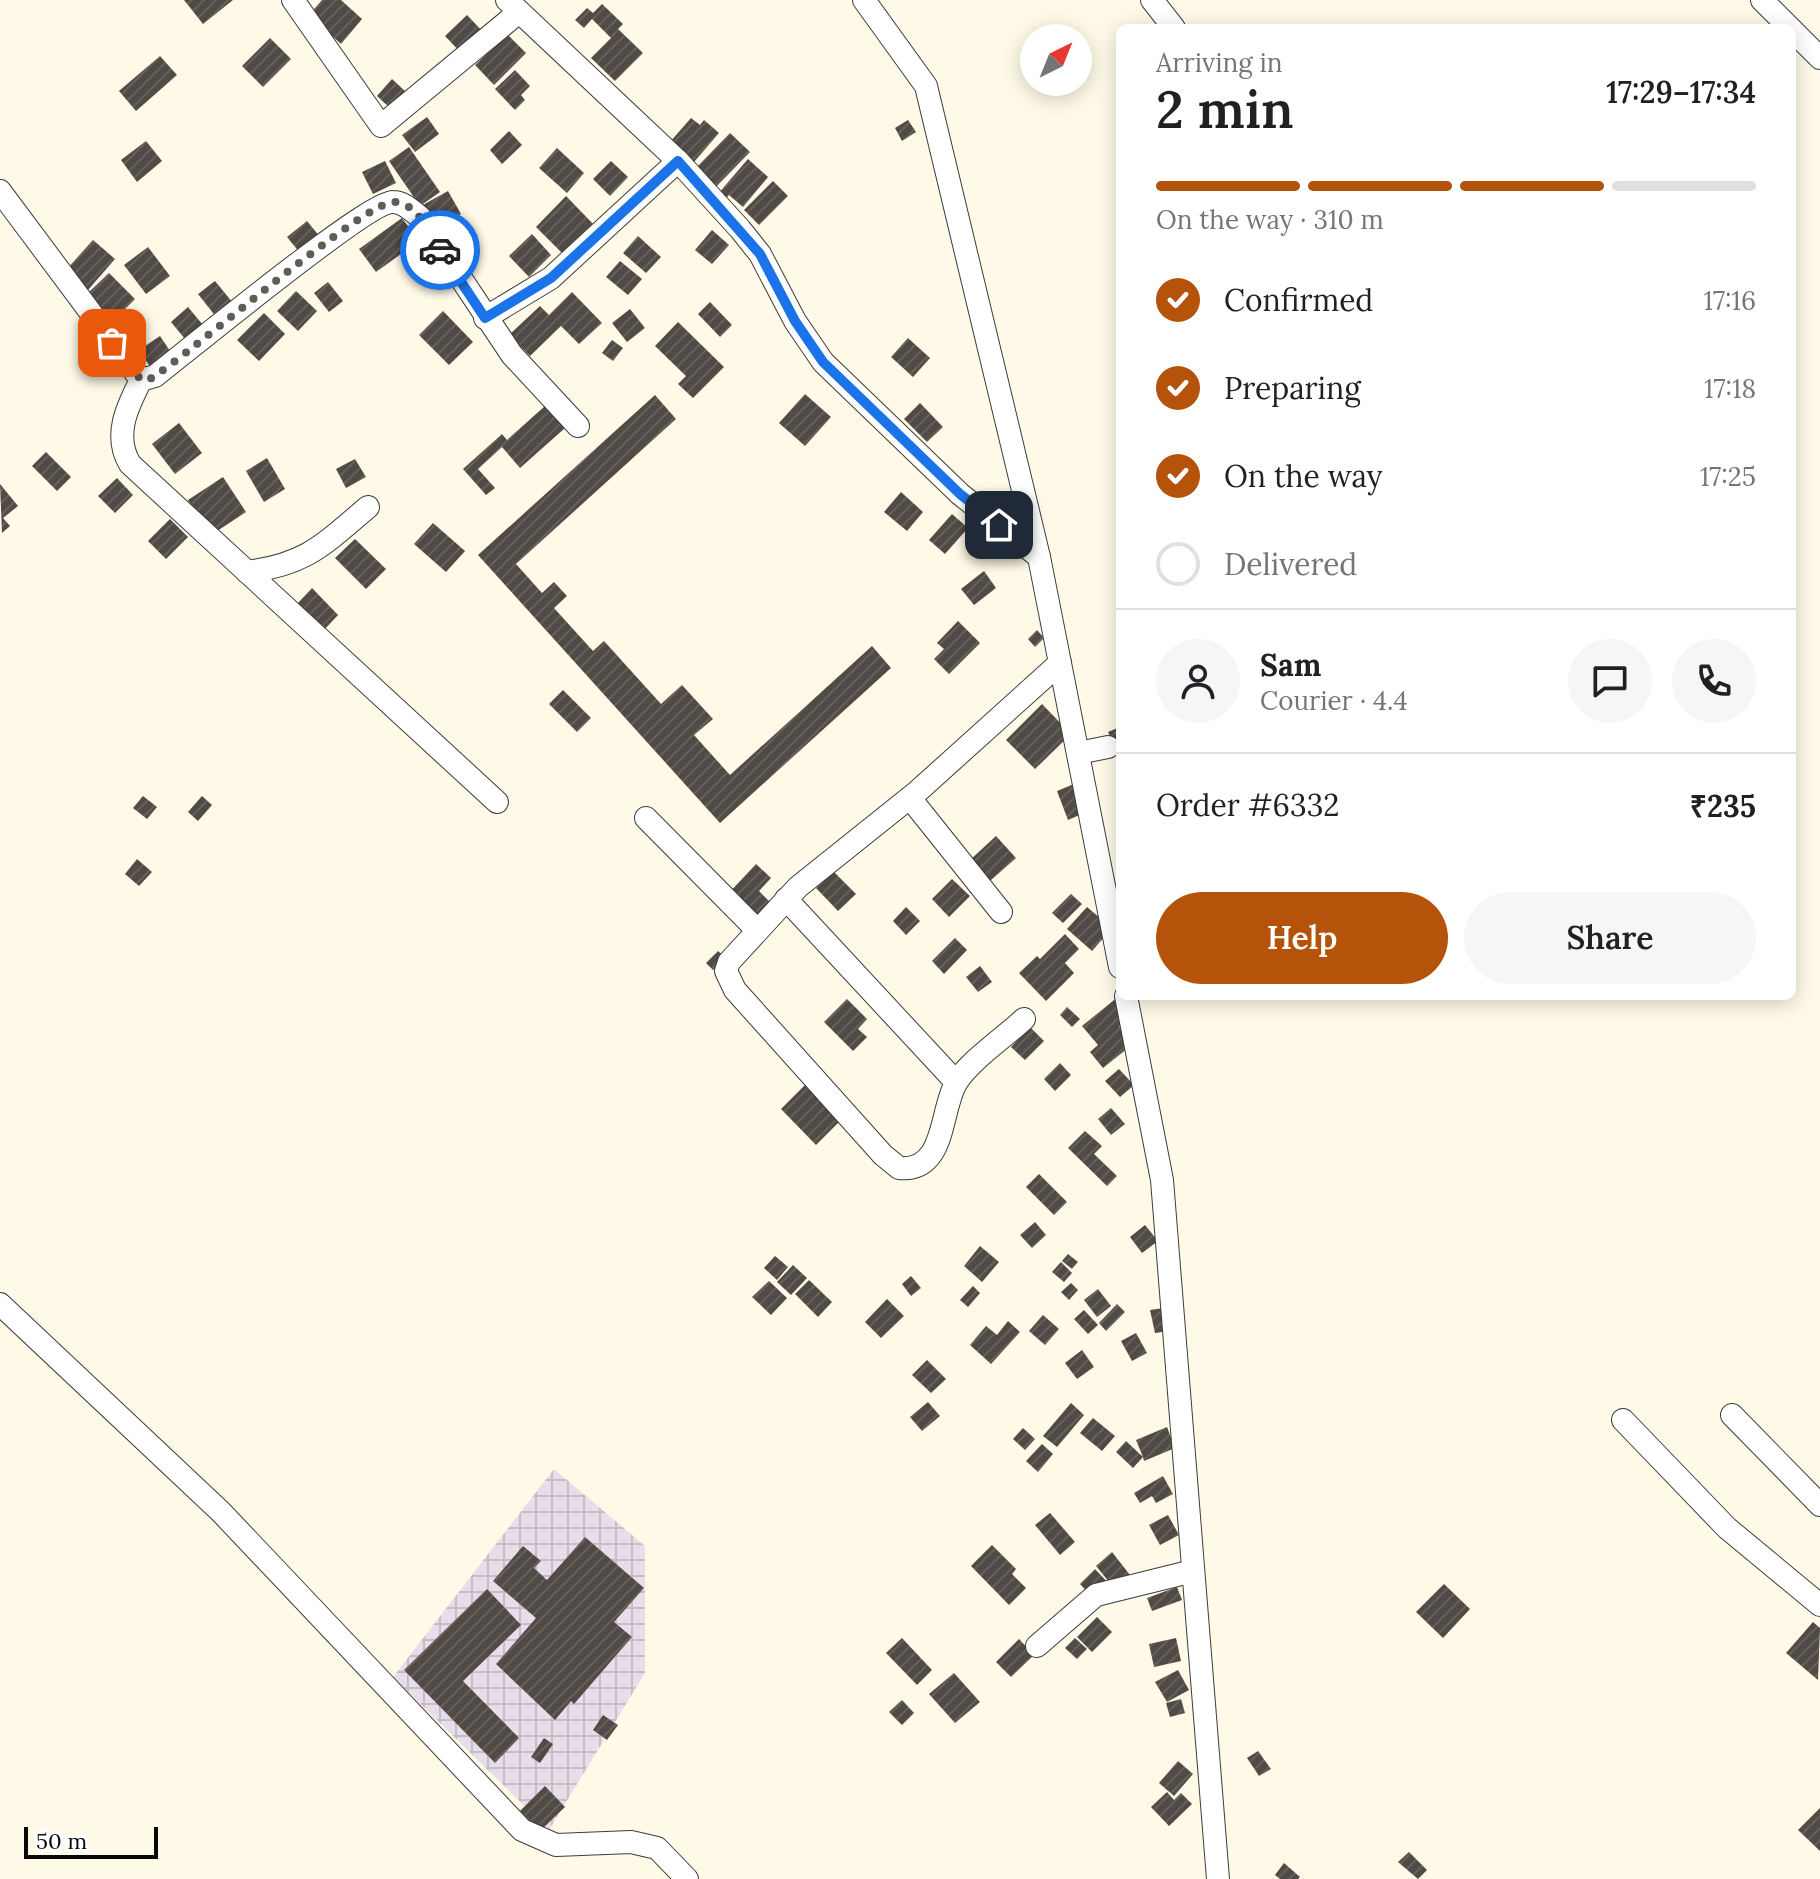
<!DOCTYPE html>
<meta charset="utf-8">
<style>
:root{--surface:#fff;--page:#f6f6f6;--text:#202124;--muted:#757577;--line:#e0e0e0;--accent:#b45309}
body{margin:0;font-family:Lora,serif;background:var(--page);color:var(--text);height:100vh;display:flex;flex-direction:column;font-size:30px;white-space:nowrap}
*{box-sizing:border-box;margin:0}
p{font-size:26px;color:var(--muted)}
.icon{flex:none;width:44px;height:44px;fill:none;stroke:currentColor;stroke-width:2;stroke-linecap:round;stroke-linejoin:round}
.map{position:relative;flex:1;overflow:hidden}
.details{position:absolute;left:1116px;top:24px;width:680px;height:976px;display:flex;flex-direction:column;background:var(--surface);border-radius:12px;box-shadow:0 4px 20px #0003}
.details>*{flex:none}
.needle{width:52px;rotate:43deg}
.fabs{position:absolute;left:1020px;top:24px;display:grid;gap:16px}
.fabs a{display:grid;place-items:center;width:72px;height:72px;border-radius:50%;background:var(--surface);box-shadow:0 4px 20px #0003;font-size:40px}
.scale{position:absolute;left:24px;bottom:20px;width:134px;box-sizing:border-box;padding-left:8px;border:4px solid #090909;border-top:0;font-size:22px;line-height:28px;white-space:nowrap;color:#090909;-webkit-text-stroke:6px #fff;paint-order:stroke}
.pin{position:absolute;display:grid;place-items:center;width:68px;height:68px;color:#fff;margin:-34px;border-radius:16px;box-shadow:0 4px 12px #0006}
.courier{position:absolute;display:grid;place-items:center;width:80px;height:80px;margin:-40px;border:6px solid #1a73e8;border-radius:50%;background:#fff;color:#222;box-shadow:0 2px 10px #0007}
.headline em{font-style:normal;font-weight:600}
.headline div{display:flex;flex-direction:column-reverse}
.headline{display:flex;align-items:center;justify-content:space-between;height:136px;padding:0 40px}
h1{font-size:52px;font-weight:600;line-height:60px}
.bar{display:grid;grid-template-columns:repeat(4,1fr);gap:12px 8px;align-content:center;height:96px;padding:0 40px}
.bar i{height:10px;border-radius:6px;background:var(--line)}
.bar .selected{background:var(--accent)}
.bar p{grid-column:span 4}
.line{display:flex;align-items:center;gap:20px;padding:0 40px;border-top:2px solid var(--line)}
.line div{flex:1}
.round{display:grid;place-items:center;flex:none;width:84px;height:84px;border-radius:42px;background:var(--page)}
ol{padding:0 40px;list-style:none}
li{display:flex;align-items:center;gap:24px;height:88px}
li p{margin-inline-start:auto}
li .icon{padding:8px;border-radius:50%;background:var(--accent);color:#fff;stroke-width:4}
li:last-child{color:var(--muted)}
li i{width:44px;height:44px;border:4px solid var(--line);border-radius:50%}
.button{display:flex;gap:16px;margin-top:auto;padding:16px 40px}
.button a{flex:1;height:92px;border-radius:48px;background:var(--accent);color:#fff;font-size:32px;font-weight:600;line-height:92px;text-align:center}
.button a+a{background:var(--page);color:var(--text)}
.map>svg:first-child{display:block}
.industrial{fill:url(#industrial-grid)}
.building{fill:url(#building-hatch)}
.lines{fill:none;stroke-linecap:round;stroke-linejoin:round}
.minor-casing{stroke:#3c3c3c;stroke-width:24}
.minor{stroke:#fff;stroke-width:22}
.done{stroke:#5f5d57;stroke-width:8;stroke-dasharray:0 14.4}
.route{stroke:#1a73e8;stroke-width:10}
</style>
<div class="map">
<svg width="1820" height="1879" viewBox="0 0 1820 1879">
<defs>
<pattern id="industrial-grid" width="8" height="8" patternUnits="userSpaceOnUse" patternTransform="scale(2)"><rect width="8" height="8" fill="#e8dde9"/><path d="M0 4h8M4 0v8" fill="none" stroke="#c6bcc6"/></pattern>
<pattern id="building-hatch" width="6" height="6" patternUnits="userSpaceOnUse" patternTransform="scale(2)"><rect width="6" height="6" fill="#514b46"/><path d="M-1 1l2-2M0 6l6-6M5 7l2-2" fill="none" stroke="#65605c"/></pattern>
</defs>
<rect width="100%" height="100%" fill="#fefae7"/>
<polygon class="industrial" points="554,1469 645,1546 645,1673 549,1830 393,1677"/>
<g class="building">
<polygon points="184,0 233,0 203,24"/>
<polygon points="322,0 341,0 362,19 341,44 309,15"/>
<polygon points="602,4 623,24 618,29 643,53 615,81 591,58 611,38 592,19 584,28 575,20 587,8 593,13"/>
<polygon points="467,15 485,34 463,55 445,36"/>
<polygon points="507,34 526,53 494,85 475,65"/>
<polygon points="270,38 291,59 263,87 242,66"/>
<polygon points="160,56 177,75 136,111 119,91"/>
<polygon points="515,70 530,86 521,95 525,100 515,110 495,89"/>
<polygon points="392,79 405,91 390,108 377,96"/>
<polygon points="427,117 439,134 415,152 402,135"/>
<polygon points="691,118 700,125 704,120 719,133 694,162 670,142"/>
<polygon points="908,120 916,132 902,141 895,128"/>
<polygon points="509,131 522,145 502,164 490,150"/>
<polygon points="730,133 750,152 711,192 692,172"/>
<polygon points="146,141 162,161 137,182 121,160"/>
<polygon points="409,147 440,192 420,206 389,161"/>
<polygon points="557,148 584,173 567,193 539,168"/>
<polygon points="748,159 768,177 743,207 729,195 724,201 717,195"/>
<polygon points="385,161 396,183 373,194 362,172"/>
<polygon points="611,161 628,177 610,196 593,179"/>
<polygon points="773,181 788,196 759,225 744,210"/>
<polygon points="448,191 461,214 434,228 421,206"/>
<polygon points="566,196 597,228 567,258 536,227"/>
<polygon points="402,218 419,241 376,272 359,249"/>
<polygon points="307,221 325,243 305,259 287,237"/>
<polygon points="712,230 729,245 712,264 695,250"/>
<polygon points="532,234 551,255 529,277 509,256"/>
<polygon points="638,236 661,257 646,273 623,253"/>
<polygon points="93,240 115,259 88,290 66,270"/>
<polygon points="148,247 170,276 146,294 124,265"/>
<polygon points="620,261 642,279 628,295 606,277"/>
<polygon points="109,273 135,299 113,321 87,294"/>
<polygon points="215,281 238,309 221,323 198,294"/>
<polygon points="328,282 343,301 329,312 314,293"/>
<polygon points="296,291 317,311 298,331 277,311"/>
<polygon points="572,292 602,323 579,344 561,326 530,356 509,335 540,306 549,315"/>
<polygon points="710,302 732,325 720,337 698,314"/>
<polygon points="188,307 208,331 190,345 171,322"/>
<polygon points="630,309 645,328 627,342 612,323"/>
<polygon points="443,311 473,342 449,365 419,335"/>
<polygon points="264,313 285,334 259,361 237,340"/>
<polygon points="678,322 724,367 693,398 678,384 686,376 655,346"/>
<polygon points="160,336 174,357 153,371 139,350"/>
<polygon points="908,338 930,358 913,377 891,357"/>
<polygon points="612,340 623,348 613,361 602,353"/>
<polygon points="805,394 831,417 805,446 779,423"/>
<polygon points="655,395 676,419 516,564 542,593 554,582 567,596 554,608 593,651 604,641 661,704 682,685 713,719 694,735 730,775 872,646 891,668 720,823 478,555"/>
<polygon points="920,403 943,427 927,442 904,419"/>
<polygon points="545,406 565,428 520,468 502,447 478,469 495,488 486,495 463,469 502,434 507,440"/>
<polygon points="179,423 202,453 175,474 152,444"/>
<polygon points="46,452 71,477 57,491 32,466"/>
<polygon points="267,458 285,489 264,502 246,471"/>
<polygon points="355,459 366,477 346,488 336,469"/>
<polygon points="223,477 246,512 211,535 188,500"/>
<polygon points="117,478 133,495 115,513 98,496"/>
<polygon points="0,484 18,506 3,518 10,526 2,533"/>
<polygon points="901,492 923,512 907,531 884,512"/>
<polygon points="952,514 968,528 945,554 929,540"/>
<polygon points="170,519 188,537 166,559 148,541"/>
<polygon points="433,523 465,551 446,572 414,544"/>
<polygon points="355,539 386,569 366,589 335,558"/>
<polygon points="984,571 996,588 974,605 961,589"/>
<polygon points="312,588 338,615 323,631 296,605"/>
<polygon points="958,621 980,643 949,674 934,659 944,649 937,643"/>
<polygon points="1037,630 1044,638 1035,647 1028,639"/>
<polygon points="563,690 591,718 577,732 549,704"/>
<polygon points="1042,704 1071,734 1035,769 1006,740"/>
<polygon points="1120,727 1120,757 1108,732"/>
<polygon points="1079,782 1091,810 1068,820 1057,791"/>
<polygon points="143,796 157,807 147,819 133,808"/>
<polygon points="202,796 212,805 198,821 188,812"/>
<polygon points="996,836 1016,858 990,881 970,860"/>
<polygon points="137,859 152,872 139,886 125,874"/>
<polygon points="756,864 771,878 759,891 771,903 752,922 726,896"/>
<polygon points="834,872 856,894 838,911 816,888"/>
<polygon points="952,879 970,896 949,917 932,899"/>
<polygon points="1071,894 1082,904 1063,923 1052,913"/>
<polygon points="906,907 920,921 906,935 893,921"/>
<polygon points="1087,907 1112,928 1092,951 1067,929"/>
<polygon points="1065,934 1079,949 1065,963 1074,973 1046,1001 1019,973 1037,956 1040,959"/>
<polygon points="955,938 967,950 944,974 932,961"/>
<polygon points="718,951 726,958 713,970 706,963"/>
<polygon points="980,966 992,982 978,992 966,977"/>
<polygon points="1119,996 1135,1013 1119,1026 1133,1044 1103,1068 1090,1052 1098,1045 1082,1026"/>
<polygon points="847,999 867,1019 858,1029 867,1037 853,1051 824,1022"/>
<polygon points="1067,1007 1080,1019 1072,1027 1060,1015"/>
<polygon points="1030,1027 1044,1041 1025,1060 1011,1047"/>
<polygon points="1060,1063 1071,1075 1055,1091 1044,1079"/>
<polygon points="1119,1069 1134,1085 1120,1097 1105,1081"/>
<polygon points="806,1084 841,1120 816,1145 781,1109"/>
<polygon points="1111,1108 1125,1124 1111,1135 1098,1119"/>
<polygon points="1085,1131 1102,1146 1094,1154 1117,1176 1107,1186 1068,1148"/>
<polygon points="1039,1174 1067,1202 1054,1215 1026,1187"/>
<polygon points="1035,1222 1046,1235 1032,1248 1020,1235"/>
<polygon points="1145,1225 1158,1241 1142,1253 1130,1237"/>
<polygon points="980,1246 999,1262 982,1282 964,1266"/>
<polygon points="1068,1254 1078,1262 1072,1269 1062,1261"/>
<polygon points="775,1256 788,1267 777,1280 764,1268"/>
<polygon points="1061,1262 1072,1273 1064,1282 1052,1272"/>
<polygon points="793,1265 807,1278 791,1295 777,1282"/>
<polygon points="911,1276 921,1288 911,1296 902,1284"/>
<polygon points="809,1280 832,1302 818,1317 795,1294"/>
<polygon points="769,1281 787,1298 771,1315 752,1297"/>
<polygon points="1071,1283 1078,1290 1069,1300 1061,1292"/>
<polygon points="973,1286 980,1293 968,1307 960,1300"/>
<polygon points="1098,1289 1111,1306 1097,1317 1084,1300"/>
<polygon points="887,1299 904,1316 881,1338 865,1322"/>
<polygon points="1117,1304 1125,1312 1106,1331 1099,1323"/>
<polygon points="1164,1308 1169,1331 1155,1333 1150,1310"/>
<polygon points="1084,1310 1098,1325 1088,1334 1074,1319"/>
<polygon points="1043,1315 1059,1329 1045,1345 1029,1331"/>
<polygon points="1008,1321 1020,1332 991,1364 970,1345 986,1326 997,1335"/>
<polygon points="1136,1333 1147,1353 1132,1361 1121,1341"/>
<polygon points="1082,1350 1094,1367 1077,1379 1065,1363"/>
<polygon points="927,1360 946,1379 931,1393 912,1375"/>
<polygon points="928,1402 940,1416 922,1431 910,1417"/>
<polygon points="1071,1403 1084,1415 1057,1447 1043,1436"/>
<polygon points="1093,1418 1115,1436 1102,1451 1080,1433"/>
<polygon points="1167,1427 1175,1448 1144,1461 1143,1457 1133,1468 1116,1452 1126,1441 1143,1457 1136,1440"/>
<polygon points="1023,1428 1035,1439 1025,1450 1013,1439"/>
<polygon points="1042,1444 1053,1454 1038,1472 1026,1461"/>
<polygon points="1163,1476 1173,1494 1156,1503 1152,1496 1140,1503 1134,1493"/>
<polygon points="1050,1513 1075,1542 1060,1555 1035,1525"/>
<polygon points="1168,1515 1179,1535 1160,1545 1149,1525"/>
<polygon points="585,1537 644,1588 614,1622 632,1637 574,1704 571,1701 555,1720 496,1664 536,1618 493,1581 523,1546 541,1561 534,1568 547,1580"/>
<polygon points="992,1545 1016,1569 1012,1574 1026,1588 1009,1605 971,1566"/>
<polygon points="1112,1552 1130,1575 1114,1588 1096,1566"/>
<polygon points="1095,1569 1112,1587 1097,1602 1080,1584"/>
<polygon points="1444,1584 1470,1609 1443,1638 1416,1612"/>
<polygon points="1177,1587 1182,1600 1152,1611 1147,1598"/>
<polygon points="487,1589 521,1625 463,1681 519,1738 495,1763 404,1670"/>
<polygon points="1097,1617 1112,1632 1092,1652 1077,1637"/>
<polygon points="1813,1622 1820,1628 1818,1680 1786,1653"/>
<polygon points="902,1638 932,1670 917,1685 886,1653"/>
<polygon points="1075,1638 1087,1649 1077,1659 1065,1648"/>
<polygon points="1176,1638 1181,1661 1154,1667 1149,1644"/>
<polygon points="1019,1639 1034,1655 1011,1677 996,1662"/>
<polygon points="1178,1670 1189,1690 1167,1702 1155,1682"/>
<polygon points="954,1673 980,1702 955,1723 929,1694"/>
<polygon points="1181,1699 1185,1713 1170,1717 1166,1703"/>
<polygon points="902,1700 914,1713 902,1725 889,1712"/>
<polygon points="603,1715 618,1725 607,1740 593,1730"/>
<polygon points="544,1738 553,1744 540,1763 531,1757"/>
<polygon points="1258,1751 1271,1769 1259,1776 1247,1758"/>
<polygon points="1178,1761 1193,1774 1174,1796 1159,1783"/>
<polygon points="545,1786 565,1807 540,1831 520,1811"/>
<polygon points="1167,1792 1174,1800 1181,1793 1192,1804 1169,1826 1151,1807"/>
<polygon points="1820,1808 1820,1851 1798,1830"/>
<polygon points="1409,1852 1427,1870 1418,1879 1398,1862"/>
<polygon points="1284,1863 1300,1877 1298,1879 1280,1879 1275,1875"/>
</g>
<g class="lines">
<g class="minor-casing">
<g id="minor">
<polyline points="293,0 381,126 519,12"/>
<polyline points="507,0 678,161 740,229 760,254 795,321 823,362 960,494 1039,557"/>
<polyline points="864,0 926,86 1039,557 1120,967"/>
<polyline points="1152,0 1174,28"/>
<polyline points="1762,0 1790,28"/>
<polyline points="1792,30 1820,58"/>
<path d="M0,191L141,380L155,376C187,351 369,201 393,202C404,202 412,211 420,217L512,355L578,426"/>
<polyline points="485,318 551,278 678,161"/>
<path d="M141,380C127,407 113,436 130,464L497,802"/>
<path d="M247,572C307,564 323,545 368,507"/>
<polyline points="1078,753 1108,747"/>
<polyline points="910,798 1001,912"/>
<polyline points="646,818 757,930"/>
<polyline points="786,899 956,1082"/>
<polyline points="1126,996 1162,1180 1218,1879"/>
<path d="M1024,1019C1005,1037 968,1062 956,1083C940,1110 946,1173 899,1168L883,1155L735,990L726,971L729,962L798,887L918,791L1060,663"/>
<polyline points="0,1304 221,1512 522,1830 556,1845 631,1842 657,1848 687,1879"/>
<polyline points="1732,1415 1820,1505"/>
<polyline points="1623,1420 1727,1528 1820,1605"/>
<polyline points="1037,1646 1096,1595 1193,1571"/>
</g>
</g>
<use href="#minor" class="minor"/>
</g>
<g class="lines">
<path class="done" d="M112,343L141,380L150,379C191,354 365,200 395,202C418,204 429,233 440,250"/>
<polyline class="route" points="440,250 485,318 551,278 678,161 760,254 795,321 823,362 960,494 999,525"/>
</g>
</svg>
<div class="fabs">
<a><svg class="needle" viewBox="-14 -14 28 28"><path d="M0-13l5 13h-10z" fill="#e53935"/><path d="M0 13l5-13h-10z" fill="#757577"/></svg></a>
</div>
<div class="scale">50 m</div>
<div class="pin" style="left:112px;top:343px;background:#ea580c"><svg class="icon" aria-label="bag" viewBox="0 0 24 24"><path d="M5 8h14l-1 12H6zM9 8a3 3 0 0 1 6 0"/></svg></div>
<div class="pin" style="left:999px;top:525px;background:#1f2937"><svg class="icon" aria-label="home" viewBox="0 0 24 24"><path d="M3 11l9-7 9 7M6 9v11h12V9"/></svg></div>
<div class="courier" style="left:440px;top:250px"><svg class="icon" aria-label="car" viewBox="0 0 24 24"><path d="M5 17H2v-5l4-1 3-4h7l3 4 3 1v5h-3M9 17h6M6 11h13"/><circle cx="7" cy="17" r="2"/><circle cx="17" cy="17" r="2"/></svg></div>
<section class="details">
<div class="headline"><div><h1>2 min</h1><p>Arriving in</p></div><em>17:29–17:34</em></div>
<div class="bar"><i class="selected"></i><i class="selected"></i><i class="selected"></i><i></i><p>On the way · 310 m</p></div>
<ol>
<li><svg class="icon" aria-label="check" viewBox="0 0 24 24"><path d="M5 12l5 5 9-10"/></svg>Confirmed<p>17:16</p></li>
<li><svg class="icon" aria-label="check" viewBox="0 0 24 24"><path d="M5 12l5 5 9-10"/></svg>Preparing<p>17:18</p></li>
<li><svg class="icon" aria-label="check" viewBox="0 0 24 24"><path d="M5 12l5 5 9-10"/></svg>On the way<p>17:25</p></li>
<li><i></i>Delivered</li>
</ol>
<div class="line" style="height:144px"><a class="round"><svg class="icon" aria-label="person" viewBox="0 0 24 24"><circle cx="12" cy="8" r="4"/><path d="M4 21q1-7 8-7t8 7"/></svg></a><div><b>Sam</b><p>Courier · 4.4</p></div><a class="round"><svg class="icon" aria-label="chat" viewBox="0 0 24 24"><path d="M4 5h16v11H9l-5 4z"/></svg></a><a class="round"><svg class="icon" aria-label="phone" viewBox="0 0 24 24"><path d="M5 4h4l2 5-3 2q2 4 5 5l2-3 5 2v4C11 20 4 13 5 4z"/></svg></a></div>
<div class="line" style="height:104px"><div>Order #6332</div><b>₹235</b></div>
<div class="button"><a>Help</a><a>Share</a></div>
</section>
</div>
